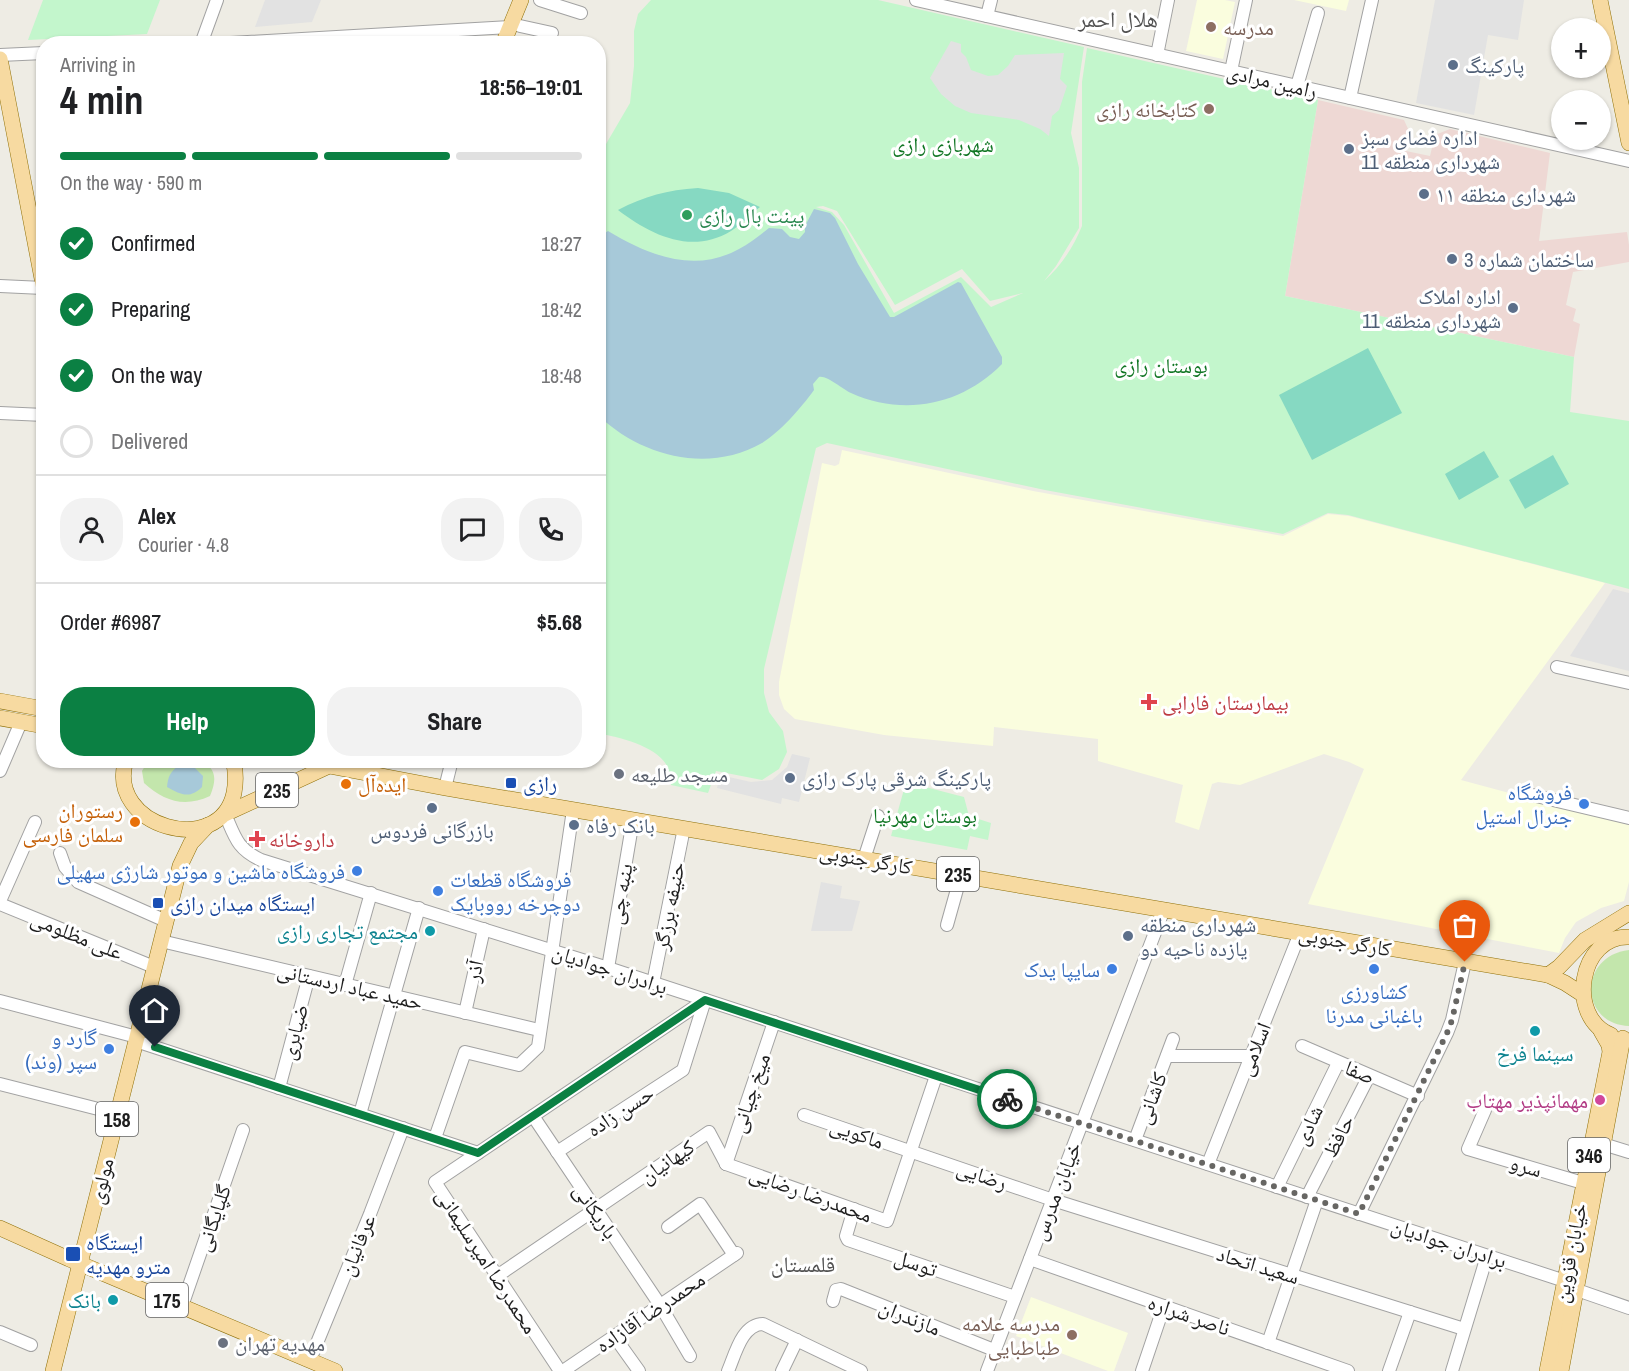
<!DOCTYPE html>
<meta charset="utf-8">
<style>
:root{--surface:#fff;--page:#f2f2f2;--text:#202124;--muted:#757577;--line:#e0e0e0;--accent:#0b8043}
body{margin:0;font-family:"Archivo Narrow","Noto Naskh Arabic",sans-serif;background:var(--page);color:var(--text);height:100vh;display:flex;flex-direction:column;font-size:22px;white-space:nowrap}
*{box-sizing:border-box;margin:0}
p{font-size:20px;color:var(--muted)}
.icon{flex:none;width:33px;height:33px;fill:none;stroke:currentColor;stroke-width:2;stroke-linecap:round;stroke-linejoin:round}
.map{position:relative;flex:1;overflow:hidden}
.details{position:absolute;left:36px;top:36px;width:570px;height:732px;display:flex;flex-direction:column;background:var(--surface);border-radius:24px;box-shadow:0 2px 4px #0004}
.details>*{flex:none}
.controls{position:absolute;left:1551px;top:18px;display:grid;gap:12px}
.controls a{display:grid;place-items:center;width:60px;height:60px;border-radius:50%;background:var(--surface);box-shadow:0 2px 4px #0004;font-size:30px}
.pin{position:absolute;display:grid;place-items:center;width:51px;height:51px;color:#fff;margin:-62px -26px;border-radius:50% 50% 50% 0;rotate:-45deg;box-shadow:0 0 6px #0007}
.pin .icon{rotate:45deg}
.courier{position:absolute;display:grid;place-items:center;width:60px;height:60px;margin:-30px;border:4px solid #0b8043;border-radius:50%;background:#fff;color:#222;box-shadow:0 2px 8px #0007}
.head em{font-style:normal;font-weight:700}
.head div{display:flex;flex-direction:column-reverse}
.head{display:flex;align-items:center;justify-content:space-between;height:102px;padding:0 24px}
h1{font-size:39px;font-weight:700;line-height:45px}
.bar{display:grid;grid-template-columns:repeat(4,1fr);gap:9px 6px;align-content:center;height:72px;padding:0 24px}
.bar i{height:8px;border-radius:4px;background:var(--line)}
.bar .active{background:var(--accent)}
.bar p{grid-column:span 4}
.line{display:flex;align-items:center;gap:15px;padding:0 24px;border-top:2px solid var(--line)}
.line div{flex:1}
.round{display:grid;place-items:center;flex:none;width:63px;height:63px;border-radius:24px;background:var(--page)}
ol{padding:0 24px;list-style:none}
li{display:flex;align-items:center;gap:18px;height:66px}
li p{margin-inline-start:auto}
li .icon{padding:6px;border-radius:50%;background:var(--accent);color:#fff;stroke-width:4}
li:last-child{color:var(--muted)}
li i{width:33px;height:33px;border:3px solid var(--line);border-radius:50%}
.cta{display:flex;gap:12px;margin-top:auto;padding:12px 24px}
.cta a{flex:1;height:69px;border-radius:24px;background:var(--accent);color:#fff;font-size:24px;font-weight:700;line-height:69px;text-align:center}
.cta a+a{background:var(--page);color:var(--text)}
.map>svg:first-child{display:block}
.commercial{fill:#eed8d4}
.education{fill:#fafdde}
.grass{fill:#c3e6ac}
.park{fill:#c3f6cc;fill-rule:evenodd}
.pitch{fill:#86d9c2}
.parking{fill:#e2e2e2}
.water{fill:#a7c9d9}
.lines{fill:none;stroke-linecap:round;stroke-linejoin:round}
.minor-casing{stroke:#a2a2a2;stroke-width:14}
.major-casing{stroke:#8f7008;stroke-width:16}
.minor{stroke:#fff;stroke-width:12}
.major{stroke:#f7daa1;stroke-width:15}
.done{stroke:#676663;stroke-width:6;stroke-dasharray:0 10.8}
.route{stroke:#0b8043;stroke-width:8}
.education-dot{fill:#8d6e63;stroke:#fff;stroke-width:2}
.service-dot{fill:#5c6f8a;stroke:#fff;stroke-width:2}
.leisure-dot{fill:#2e9e5b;stroke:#fff;stroke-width:2}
.health-dot{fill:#e0444e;stroke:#fff;stroke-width:2}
.worship-dot{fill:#6b7280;stroke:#fff;stroke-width:2}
.transit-dot{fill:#1a4fb4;stroke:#fff;stroke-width:2}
.food-dot{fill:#e8710a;stroke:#fff;stroke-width:2}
.shop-dot{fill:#3f7fe0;stroke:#fff;stroke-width:2}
.culture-dot{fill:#0f9aa8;stroke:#fff;stroke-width:2}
.hotel-dot{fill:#d1479c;stroke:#fff;stroke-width:2}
.labels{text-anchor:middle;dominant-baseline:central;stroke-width:6;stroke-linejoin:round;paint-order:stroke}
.shield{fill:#fff;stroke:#626262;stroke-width:1.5}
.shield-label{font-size:20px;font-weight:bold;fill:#1e1e1e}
.education-label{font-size:21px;fill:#785e54;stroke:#fff;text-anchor:end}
.service-label{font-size:21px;fill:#4e5e75;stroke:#fff;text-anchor:start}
.street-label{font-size:21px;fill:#1e1e1e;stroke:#fff}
.park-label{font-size:21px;fill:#117624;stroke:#fff}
.leisure-label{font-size:21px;fill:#27864d;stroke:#fff;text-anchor:start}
.health-label{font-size:21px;fill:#be3a42;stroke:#fff;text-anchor:start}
.worship-label{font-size:21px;fill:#5b616d;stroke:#fff;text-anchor:start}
.transit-label{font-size:21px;fill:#164399;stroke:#fff;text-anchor:start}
.food-label{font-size:21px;fill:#c56008;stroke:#fff;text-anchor:start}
.shop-label{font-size:21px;fill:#366cbe;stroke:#fff;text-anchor:end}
.culture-label{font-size:21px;fill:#0d838f;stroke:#fff;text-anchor:end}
.hotel-label{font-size:21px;fill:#b23c85;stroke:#fff;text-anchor:end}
.neighbourhood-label{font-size:22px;fill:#515151;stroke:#fff}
</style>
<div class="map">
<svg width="1629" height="1371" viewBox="0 0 1629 1371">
<rect width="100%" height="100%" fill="#eeece4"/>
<polygon class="commercial" points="1318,100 1404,120 1409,131 1406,151 1430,156 1435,135 1450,129 1550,153 1539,241 1627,232 1629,245 1629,262 1573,272 1566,305 1576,309 1573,321 1580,324 1574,357 1285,296"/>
<g class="education">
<polygon points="1197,0 1225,0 1235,2 1223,59 1186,51"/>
<polygon points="1294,0 1349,0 1346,11"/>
<polygon points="842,450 1033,491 1283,536 1328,514 1349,516 1605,583 1461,780 1629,825 1629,882 1624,901 1601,908 1576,922 1565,938 1559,953 1308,904 1364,769 1349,762 1324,754 1240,785 1218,782 1212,784 1199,830 1175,822 1183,785 1098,761 1098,739 994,727 993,746 884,735 795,719 784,709 779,695 779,682 822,463 835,466 839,464"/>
<polygon points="1031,1297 1128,1333 1114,1371 1108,1371 1016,1336"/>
</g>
<g class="grass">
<path d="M148,761C175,761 230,750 210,796C184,808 164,801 144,783L142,771Z"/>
<path d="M1629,950V1026C1579,1024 1578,956 1629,950Z"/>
</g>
<g class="park">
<polygon points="43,0 160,0 147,34 28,40"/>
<path d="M651,0H878L1084,47L1071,133L1079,168V228L1056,266L1044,281C1061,266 1073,248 1082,226V82L1087,48L1318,100L1285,296L1574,357L1570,412L1629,421V589L1348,515L1328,513L1283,534L1045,490L827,443L816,448L764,669V693L769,712L783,731L787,752L779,769L762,780L716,771L708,793L671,785C670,779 669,772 667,766C658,747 618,736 599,734V156L630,103L634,66V31L638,14ZM823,206L837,211L895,305L962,269L990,301L1023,293L991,307L961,277L894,313L844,225L832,212L816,207Z"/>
<polygon points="906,782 964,797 969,816 991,823 988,840 970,836 967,850 891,836"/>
</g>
<g class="pitch">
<path d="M698,188L729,193L760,207C750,215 741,225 731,231C691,255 651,235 618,210C645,196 667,190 698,188Z"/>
<polygon points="1368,348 1402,413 1312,460 1279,395"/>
<polygon points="1484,451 1499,477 1459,500 1445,474"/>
<polygon points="1553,455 1569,484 1525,509 1509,480"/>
</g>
<g class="parking">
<polygon points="265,0 321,0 312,22 255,27"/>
<polygon points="1435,0 1524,0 1518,40 1488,35 1474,115 1416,103"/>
<polygon points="951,41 961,44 961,52 966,57 971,70 988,76 998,75 1008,66 1015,55 1064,53 1060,79 1067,86 1059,110 1052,116 1049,136 1040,129 1019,120 971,113 955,106 941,94 930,78"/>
<polygon points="1613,589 1629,593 1629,671 1570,656"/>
<polygon points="792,754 810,758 799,802 782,798 781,804 717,788 720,775 751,782 772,780 787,767"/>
<polygon points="821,882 842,886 840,898 860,901 852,931 811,931"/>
</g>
<g class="water">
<path d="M814,209L830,213L835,218L858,264L890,317H894L958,282L961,283L1002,357V364C962,405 904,417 851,393C842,389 827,375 819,377L813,384L814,390C801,408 780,432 762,443C708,474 641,456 599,416V237L608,231C648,255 694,274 739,249C750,243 760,235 769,228L782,229L790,237L799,239L805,232V226Z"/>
<path d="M178,766L195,768L203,776L202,787C190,799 181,795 167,787C168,777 170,772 178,766Z"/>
</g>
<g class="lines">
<g class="minor-casing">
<g id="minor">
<polyline points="540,0 581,13"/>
<polyline points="916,0 1629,161"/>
<polyline points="987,16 991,0"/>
<polyline points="520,26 552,33"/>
<polyline points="201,44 217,0"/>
<polyline points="213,44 510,27"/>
<polyline points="0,55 44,53"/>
<polyline points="1157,55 1168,0"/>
<polyline points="1231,71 1246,0"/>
<polyline points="1297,86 1318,13"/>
<polyline points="1350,98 1372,0"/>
<polyline points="0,286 43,288"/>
<polyline points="0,413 44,415"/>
<polyline points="1557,667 1629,683"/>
<polyline points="0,771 21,722"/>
<polyline points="445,788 452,760"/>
<polyline points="1524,793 1629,818"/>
<path d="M225,814C235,837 237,849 261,860L608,968L1565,1281"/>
<polyline points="60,853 65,867 78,882 166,921"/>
<polyline points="864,859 878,816"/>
<polyline points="0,901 35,822"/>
<polyline points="0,904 154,967"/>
<polyline points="947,925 961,875"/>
<polyline points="161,941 539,1030"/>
<polyline points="608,968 633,820"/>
<polyline points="653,983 684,828"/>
<polyline points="345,985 371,893"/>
<polyline points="0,1001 137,1037"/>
<polyline points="465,1013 484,929"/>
<polyline points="136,1041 478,1153"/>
<polyline points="1302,1046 1418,1096"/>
<polyline points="1167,1056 1251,1056"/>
<polyline points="0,1084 118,1114"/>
<polyline points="279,1088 309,976"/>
<polyline points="1485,1110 1468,1149 1583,1183"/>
<polyline points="360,1114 419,908"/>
<polyline points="804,1115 1053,1200 1464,1329"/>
<polyline points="533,1116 660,1305 690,1356"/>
<polyline points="435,1138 465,1052 519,1065 538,1047 573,810"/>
<polyline points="1135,1140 1173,1039"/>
<polyline points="1603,1144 1629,1152"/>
<polyline points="557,1152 683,1070 705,1000"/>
<polyline points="726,1164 887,1221 936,1076"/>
<polyline points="726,1164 774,1022"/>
<polyline points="1208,1164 1300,933"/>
<polyline points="1277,1187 1338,1063"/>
<polyline points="1307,1197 1369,1076"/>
<polyline points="854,1209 846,1236 848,1240 1015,1297"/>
<polyline points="1359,1214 1447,1033 1452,1020 1465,962"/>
<polyline points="668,1227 700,1204 734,1255"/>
<polyline points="1030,1259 1348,1371"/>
<polyline points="497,1276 709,1132 726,1164"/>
<polyline points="1577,1290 1629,1308"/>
<polyline points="833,1301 836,1290 841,1289 994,1350"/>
<polyline points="182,1306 243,1130"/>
<polyline points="0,1332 31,1345"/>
<polyline points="614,1336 639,1371"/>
<polyline points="1268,1343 1317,1200"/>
<polyline points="310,1360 370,1214 403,1128"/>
<polyline points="560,1371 435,1182 705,1000"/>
<polyline points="563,1371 737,1253"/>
<path d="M728,1371C735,1355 742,1324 763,1324L861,1371"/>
<polyline points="782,1371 797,1340"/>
<polyline points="987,1371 1164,909"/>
<polyline points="1142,1371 1164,1306"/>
<polyline points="1389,1371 1410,1312"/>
<polyline points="1452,1371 1487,1256"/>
</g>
</g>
<g class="major-casing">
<g id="major">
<polyline points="1600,0 1629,143"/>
<polyline points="503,44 521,0"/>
<polyline points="0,59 44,289"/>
<polyline points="0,701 44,709"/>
<polyline points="0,718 44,726"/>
<path d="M126,760C105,827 220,859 234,793C236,782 236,771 233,760"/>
<polyline points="315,760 329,766 445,788 1548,975 1565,983 1582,994"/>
<polyline points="225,814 329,766"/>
<polyline points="1548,975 1559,967 1585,940 1629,913"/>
<path d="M1611,1035C1566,1017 1579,935 1629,937"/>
<polyline points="0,1228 69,1259 335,1371"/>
<polyline points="53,1371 180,866 191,843 208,825"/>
<polyline points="1547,1371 1610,1052 1609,1045 1601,1031"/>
<polyline points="1561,1371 1623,1038"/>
</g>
</g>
<use href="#minor" class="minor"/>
<use href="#major" class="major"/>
</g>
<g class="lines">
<polyline class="done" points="1007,1099 1359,1214 1447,1033 1452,1020 1465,962"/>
<polyline class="route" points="155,1047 478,1153 705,1000 1007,1099"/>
</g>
<g class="education-dot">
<circle cx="1211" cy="27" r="6"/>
<circle cx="1209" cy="109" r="6"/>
<circle cx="1072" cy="1335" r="6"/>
</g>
<g class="service-dot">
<circle cx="1453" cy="65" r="6"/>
<circle cx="1349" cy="149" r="6"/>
<circle cx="1424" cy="194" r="6"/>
<circle cx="1452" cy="259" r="6"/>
<circle cx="1513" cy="308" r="6"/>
<circle cx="790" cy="778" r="6"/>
<circle cx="432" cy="808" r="6"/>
<circle cx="574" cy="825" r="6"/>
<circle cx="1128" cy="936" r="6"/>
</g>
<circle class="leisure-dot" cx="687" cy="215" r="6"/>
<g class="health-dot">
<path d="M1146 693h6v6h6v6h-6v6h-6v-6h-6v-6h6z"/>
<path d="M254 830h6v6h6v6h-6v6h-6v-6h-6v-6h6z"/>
</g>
<g class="worship-dot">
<circle cx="619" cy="774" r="6"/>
<circle cx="223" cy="1343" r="6"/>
</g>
<g class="transit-dot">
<rect x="505" y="777" width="12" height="12" rx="3"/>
<rect x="152" y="897" width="12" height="12" rx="3"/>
<rect x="65" y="1246" width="16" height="16" rx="3"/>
</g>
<g class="food-dot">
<circle cx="346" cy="784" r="6"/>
<circle cx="135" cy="822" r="6"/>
</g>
<g class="shop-dot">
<circle cx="1584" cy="804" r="6"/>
<circle cx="357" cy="871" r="6"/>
<circle cx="438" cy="891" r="6"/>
<circle cx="1112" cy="969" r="6"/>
<circle cx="1374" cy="969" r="6"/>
<circle cx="109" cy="1049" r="6"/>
</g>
<g class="culture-dot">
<circle cx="430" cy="931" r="6"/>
<circle cx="1535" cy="1031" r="6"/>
<circle cx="113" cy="1300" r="6"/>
</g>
<circle class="hotel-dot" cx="1600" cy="1100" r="6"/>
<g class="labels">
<g class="shield">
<rect x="256" y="773" width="42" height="34" rx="4.5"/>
<rect x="937" y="857" width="42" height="34" rx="4.5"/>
<rect x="96" y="1102" width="42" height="34" rx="4.5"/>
<rect x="1568" y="1138" width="42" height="34" rx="4.5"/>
<rect x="146" y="1283" width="42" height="34" rx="4.5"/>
</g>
<g class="shield-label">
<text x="277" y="790">235</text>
<text x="958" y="874">235</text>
<text x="117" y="1119">158</text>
<text x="1589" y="1155">346</text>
<text x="167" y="1300">175</text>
</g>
<g class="education-label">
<text x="1223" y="27" text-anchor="start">مدرسه</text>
<text x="1197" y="109">کتابخانه رازی</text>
<text x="1060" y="1323">مدرسه علامه<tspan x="1060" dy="24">طباطبایی</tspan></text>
</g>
<g class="service-label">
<text x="1465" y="65">پارکینگ</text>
<text x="1361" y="137">اداره فضای سبز<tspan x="1361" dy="24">شهرداری منطقه 11</tspan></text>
<text x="1436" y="194">شهرداری منطقه ۱۱</text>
<text x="1464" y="259">ساختمان شماره 3</text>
<text x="1501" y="296" text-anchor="end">اداره املاک<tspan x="1501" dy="24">شهرداری منطقه 11</tspan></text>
<text x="802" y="778">پارکینگ شرقی پارک رازی</text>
<text x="586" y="825">بانک رفاه</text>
<text x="432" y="830" text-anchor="middle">بازرگانی فردوس</text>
<text x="1140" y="924">شهرداری منطقه<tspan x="1140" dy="24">یازده ناحیه دو</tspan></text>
</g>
<g class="street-label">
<text transform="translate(1272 81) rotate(13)">رامین مرادی</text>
<text transform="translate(866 859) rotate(10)">کارگر جنوبی</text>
<text transform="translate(620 894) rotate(-80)">پنبه چی</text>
<text transform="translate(669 906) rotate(-79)">حنیفه برزگر</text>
<text transform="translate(77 935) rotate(22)">علی مظلومی</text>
<text transform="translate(1345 941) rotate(10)">کارگر جنوبی</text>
<text transform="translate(610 969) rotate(18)">برادران جوادیان</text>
<text transform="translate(474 971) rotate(-78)">آذر</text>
<text transform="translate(350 986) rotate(13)">حمید عباد اردستانی</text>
<text transform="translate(294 1032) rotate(-75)">ضیابری</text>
<text transform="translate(1254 1049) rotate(-68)">اسلامی</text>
<text transform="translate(1360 1072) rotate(23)">صفا</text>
<text transform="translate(750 1093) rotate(-71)">میخ چیانی</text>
<text transform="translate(1151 1098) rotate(-70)">کاشانی</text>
<text transform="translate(620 1111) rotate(-33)">حسن زاده</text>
<text transform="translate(1308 1125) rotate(-64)">شادی</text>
<text transform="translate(857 1133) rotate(19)">ماکویی</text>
<text transform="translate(1338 1136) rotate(-63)">حافظ</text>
<text transform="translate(667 1161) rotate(-34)">کیهانیان</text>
<text transform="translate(1526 1166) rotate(16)">سرو</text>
<text transform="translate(982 1175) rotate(19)">رضایی</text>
<text transform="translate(101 1181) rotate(-76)">مولوی</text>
<text transform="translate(1056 1191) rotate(-69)">خیابان مدرس</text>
<text transform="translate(811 1194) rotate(20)">محمدرضا رضایی</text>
<text transform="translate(596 1211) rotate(56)">باریکانی</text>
<text transform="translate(213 1218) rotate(-71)">گلپایگانی</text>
<text transform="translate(1449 1243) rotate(18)">برادران جوادیان</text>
<text transform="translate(357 1245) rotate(-68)">عرفانیان</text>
<text transform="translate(1570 1253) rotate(-79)">خیابان قزوین</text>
<text transform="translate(487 1261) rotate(57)">محمدرضا امیرسلیمانی</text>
<text transform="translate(916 1263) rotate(19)">توسل</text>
<text transform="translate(1258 1265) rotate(17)">سعید اتحاد</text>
<text transform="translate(650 1312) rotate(-34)">محمدرضا آقازاده</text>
<text transform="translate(1189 1315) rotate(19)">ناصر شراره</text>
<text transform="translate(910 1317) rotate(22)">مازندران</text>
</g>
<g class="park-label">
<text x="943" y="144">شهربازی رازی</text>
<text x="1161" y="365">بوستان رازی</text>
<text x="925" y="815">بوستان مهرنیا</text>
</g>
<g class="leisure-label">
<text x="699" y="215">پینت بال رازی</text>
</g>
<g class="health-label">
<text x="1162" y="702">بیمارستان فارابی</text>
<text x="269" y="839">داروخانه</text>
</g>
<g class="worship-label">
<text x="631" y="774">مسجد طلیعه</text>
<text x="235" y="1343">مهدیه تهران</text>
</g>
<g class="transit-label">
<text x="523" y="783">رازی</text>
<text x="170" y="903">ایستگاه میدان رازی</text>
<text x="86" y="1242">ایستگاه<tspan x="86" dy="24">مترو مهدیه</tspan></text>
</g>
<g class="food-label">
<text x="358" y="784">ایده‌آل</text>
<text x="123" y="810" text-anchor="end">رستوران<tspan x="123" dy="24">سلمان فارسی</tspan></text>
</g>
<g class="shop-label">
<text x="1572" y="792">فروشگاه<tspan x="1572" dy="24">جنرال استیل</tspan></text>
<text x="345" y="871">فروشگاه ماشين و موتور شارژی سهيلی</text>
<text x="450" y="879" text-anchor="start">فروشگاه قطعات<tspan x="450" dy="24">دوچرخه رووبایک</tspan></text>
<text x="1100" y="969">سایپا یدک</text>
<text x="1374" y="991" text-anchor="middle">کشاورزی<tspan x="1374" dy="24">باغبانی مدرنا</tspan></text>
<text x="97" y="1037">گارد و<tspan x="97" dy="24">سپر (وند)</tspan></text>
</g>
<g class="culture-label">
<text x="418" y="931">مجتمع تجاری رازی</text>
<text x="1535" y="1053" text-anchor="middle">سینما فرخ</text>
<text x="101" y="1300">بانک</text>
</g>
<g class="hotel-label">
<text x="1588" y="1100">مهمانپذیر مهتاب</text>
</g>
<g class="neighbourhood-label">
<text x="1118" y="19">هلال احمر</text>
<text x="803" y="1264">قلمستان</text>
</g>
</g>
</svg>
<div class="controls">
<a>+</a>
<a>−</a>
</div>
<div class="pin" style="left:1465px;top:962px;background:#ea580c"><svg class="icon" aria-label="bag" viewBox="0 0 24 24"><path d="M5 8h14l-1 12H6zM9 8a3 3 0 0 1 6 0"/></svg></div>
<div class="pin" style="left:155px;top:1047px;background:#1f2937"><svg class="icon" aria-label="home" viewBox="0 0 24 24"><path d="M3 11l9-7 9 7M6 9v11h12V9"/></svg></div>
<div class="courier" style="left:1007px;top:1099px"><svg class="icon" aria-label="bike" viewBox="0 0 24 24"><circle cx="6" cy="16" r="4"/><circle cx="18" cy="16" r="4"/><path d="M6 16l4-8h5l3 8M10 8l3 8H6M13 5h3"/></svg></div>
<section class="details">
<div class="head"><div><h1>4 min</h1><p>Arriving in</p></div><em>18:56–19:01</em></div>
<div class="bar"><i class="active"></i><i class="active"></i><i class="active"></i><i></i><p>On the way · 590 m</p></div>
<ol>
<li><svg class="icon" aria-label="check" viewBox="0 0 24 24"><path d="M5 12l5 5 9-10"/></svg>Confirmed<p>18:27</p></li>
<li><svg class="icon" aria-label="check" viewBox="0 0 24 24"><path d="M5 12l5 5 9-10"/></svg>Preparing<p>18:42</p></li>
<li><svg class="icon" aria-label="check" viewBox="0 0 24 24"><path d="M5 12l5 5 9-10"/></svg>On the way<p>18:48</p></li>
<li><i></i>Delivered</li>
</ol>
<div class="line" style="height:108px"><a class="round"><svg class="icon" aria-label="person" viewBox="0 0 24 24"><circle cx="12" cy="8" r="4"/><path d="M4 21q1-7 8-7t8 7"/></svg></a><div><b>Alex</b><p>Courier · 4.8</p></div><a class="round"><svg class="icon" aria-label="chat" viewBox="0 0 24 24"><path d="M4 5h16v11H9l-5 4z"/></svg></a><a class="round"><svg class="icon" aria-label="phone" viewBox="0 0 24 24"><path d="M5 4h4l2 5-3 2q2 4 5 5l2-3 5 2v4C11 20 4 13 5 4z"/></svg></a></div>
<div class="line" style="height:78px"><div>Order #6987</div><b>$5.68</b></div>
<div class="cta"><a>Help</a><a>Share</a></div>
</section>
</div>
